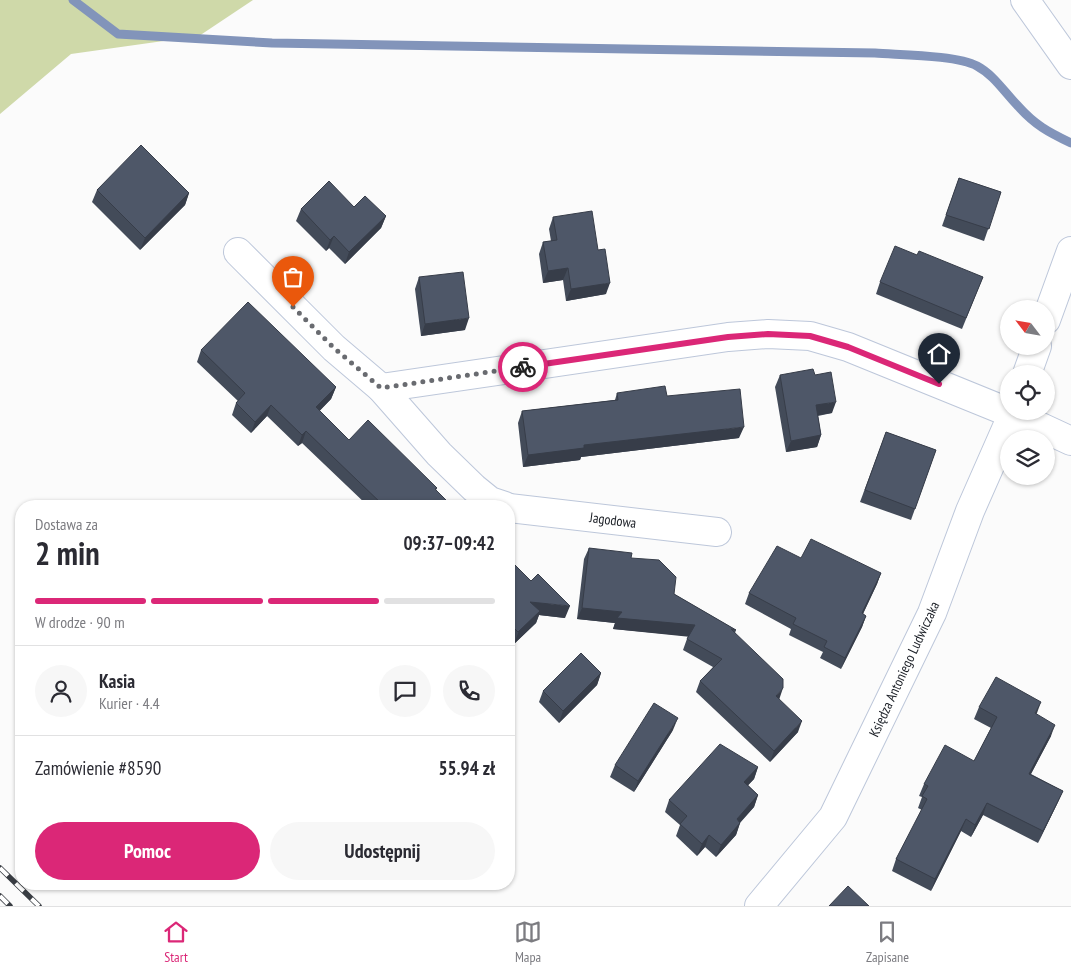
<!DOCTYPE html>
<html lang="pl">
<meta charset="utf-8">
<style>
:root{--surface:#fff;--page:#f7f7f7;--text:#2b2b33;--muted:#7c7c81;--line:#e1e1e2;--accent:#db2777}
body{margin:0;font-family:"PT Sans Narrow",sans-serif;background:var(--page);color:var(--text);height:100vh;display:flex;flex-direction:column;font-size:19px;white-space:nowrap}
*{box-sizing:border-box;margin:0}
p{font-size:16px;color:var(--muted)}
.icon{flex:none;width:28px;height:28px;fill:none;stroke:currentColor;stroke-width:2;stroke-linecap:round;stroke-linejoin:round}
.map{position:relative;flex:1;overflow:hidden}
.details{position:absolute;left:15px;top:500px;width:500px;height:390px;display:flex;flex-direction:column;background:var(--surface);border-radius:20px;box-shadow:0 1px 4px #0004}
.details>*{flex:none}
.needle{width:32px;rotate:301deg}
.tools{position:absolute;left:1000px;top:300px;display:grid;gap:10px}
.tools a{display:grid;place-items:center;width:55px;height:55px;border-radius:50%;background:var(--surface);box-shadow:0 1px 4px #0004;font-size:25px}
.pin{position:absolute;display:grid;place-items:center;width:42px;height:42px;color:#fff;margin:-51px -21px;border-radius:50% 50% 50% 0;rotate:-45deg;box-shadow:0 0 5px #0007}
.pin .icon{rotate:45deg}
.courier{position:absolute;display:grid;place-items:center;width:50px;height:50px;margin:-25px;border:4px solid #db2777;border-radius:50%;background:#fff;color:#222;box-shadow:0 1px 6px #0007}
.headline em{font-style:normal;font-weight:700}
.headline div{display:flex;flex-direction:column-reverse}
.headline{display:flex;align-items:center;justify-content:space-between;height:85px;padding:0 20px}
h1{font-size:32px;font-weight:700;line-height:38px}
.bar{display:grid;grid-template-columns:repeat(4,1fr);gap:8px 5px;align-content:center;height:60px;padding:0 20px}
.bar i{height:6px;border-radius:4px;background:var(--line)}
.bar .active{background:var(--accent)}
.bar p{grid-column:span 4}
.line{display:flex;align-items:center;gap:12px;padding:0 20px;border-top:1px solid var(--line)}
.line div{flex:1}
.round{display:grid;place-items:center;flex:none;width:52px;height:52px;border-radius:26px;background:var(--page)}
.button{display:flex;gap:10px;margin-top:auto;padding:10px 20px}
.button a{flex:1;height:58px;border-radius:30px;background:var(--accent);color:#fff;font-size:20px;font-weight:700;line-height:58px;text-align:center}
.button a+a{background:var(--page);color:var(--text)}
.menu{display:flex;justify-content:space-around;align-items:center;height:70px;border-top:1px solid var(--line);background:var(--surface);font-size:14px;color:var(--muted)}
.menu a{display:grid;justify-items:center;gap:2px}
.menu .active{color:var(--accent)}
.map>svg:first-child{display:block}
.green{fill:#cfd9a9}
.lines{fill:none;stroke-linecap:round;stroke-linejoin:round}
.stream{stroke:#8294ba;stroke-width:9}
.street-casing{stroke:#bdc7da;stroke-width:30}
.street{stroke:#fff;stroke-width:28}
.rail-casing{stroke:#393d43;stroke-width:5.5}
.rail{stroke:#fff;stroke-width:4;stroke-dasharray:11;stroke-linecap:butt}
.wall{fill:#434b59}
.shaded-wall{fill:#373d49}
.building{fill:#4e5768;stroke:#373d49}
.done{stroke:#696b70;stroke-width:5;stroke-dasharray:0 9}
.route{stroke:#db2777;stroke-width:6}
.labels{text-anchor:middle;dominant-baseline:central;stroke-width:5;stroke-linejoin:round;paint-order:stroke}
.street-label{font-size:14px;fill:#1a1e25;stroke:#fff}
</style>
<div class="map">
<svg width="1071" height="906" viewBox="0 0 1071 906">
<rect width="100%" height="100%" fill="#fbfbfb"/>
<polygon class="green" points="0,0 253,0 199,36 71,54 0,114"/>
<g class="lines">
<path class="stream" d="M73,0L118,34L272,43L875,53C900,55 957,55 977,66C994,75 1005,93 1018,106C1035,125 1048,132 1071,143"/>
<g class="street-casing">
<g id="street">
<polyline points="1025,0 1071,65"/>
<polyline points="238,252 334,348 381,388 728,337 768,334 810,336 848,347 1013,414 1071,441"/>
<polyline points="1046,320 1071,251"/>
<polyline points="1027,374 1037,346"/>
<polyline points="381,388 439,454 474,488 490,501 505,506"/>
<polyline points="509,508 717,532"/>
<polyline points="759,906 833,817 932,613 970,511 1014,411"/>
</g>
</g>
<use href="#street" class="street"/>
<g class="rail-casing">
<g id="rail">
<polyline points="0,868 39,906"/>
<polyline points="0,896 10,906"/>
</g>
</g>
<use href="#rail" class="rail"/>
</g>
<g class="wall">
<polygon points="959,178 1001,192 984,241 942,226"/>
<polygon points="97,190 189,193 185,205 140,250 92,202"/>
<polygon points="354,207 386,216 381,228 345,264 329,248 326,251 296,221 301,209"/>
<polygon points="553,217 598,250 606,294 566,301 563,280 543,283 539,254 543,242 551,241 549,229"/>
<polygon points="917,255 983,277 962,329 876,294 880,282"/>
<polygon points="419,277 465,330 421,336 415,289"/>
<polygon points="201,350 336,387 331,399 319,411 349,440 437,488 436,490 452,506 368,506 302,443 298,446 267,416 251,433 232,415 236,403 238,401 197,362"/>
<polygon points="780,375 815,375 832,413 818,416 821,435 817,447 786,452 775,387"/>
<polygon points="617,393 667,396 739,438 581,457 580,460 523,467 518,423 522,411 615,400"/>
<polygon points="886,432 936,450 911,520 860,502"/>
<polygon points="589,548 631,558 674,594 736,630 735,633 779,699 798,732 770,762 696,692 700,681 713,667 683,650 688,636 613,629 615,623 577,619 584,559"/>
<polygon points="801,558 881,573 877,584 863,614 866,616 862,627 841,669 820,658 823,652 789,635 791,629 745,604 749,593"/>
<polygon points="509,568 565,618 539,615 536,623 514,644 509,639"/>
<polygon points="601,673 597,685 559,723 539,702 543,691"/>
<polygon points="979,707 1036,714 1051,736 1031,774 1063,791 1058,802 1038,843 983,815 971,837 961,831 931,891 892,871 896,859 922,810 918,808 922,797 919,796 924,784 974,761 991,728 974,719"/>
<polygon points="673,730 634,792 610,777 615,765"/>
<polygon points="758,767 754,779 748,785 758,795 754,807 740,823 736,835 716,857 705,847 697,856 676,836 680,825 665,812 669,800"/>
</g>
<g class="shaded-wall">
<polygon points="189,193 185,205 140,250 145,238"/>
<polygon points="386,216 381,228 345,264 349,252"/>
<polygon points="334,236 329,248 326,251 330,240"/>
<polygon points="568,268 563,280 543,283 548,271"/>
<polygon points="610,283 606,294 566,301 571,289"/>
<polygon points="469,318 465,330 421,336 425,324"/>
<polygon points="336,387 331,399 312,419 316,407"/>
<polygon points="836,402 832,413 812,416 816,405"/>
<polygon points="271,405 267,416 251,433 255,422"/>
<polygon points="744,427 739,438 581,457 580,460 523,467 528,455 584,445"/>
<polygon points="306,431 302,443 298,446 302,435"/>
<polygon points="821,435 817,447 786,452 791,441"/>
<polygon points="881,573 877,584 858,624 862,613"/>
<polygon points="530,602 570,606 565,618 539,615 536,623 514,644"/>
<polygon points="582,608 622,612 695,625 691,637 613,629 615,623 577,619"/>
<polygon points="866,616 862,627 841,669 845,658"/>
<polygon points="601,673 597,685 559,723 563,711"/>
<polygon points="783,688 779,700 776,696"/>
<polygon points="1041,702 1037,713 1030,725 1035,713"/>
<polygon points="678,718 673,730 634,792 638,781"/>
<polygon points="802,721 798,732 770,762 774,751"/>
<polygon points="1055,725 1051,736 1025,785 1029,774"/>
<polygon points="758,767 754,779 740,794 744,782"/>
<polygon points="1063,791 1058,802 1038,843 1043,831"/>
<polygon points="758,795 754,807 732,831 737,819"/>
<polygon points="987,803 983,815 971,837 975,825"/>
<polygon points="966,819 961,831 931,891 935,879"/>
<polygon points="740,823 736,835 716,857 721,845"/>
<polygon points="709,835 705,847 697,856 702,844"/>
</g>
<g class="building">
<polygon points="141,145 189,193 145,238 97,190"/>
<polygon points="959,178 1001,192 989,229 946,215"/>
<polygon points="329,181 354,207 365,196 386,216 349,252 334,236 330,240 301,209"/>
<polygon points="592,211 598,250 605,249 610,283 571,289 568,268 548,271 543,242 557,240 553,217"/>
<polygon points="895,246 917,255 919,251 983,277 966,318 880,282"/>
<polygon points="463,272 469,318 425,324 419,277"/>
<polygon points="248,302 336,387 316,407 349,440 368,420 437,488 435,489 452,506 384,506 306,431 302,435 271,405 255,422 236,403 245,393 201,350"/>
<polygon points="813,369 815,375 831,372 836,402 816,405 821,435 791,441 780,375"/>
<polygon points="665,386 667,396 740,389 744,427 584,445 584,448 528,455 522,411 618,400 617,393"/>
<polygon points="886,432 936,450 915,509 865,490"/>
<polygon points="811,539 881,573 862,613 866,616 845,658 824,647 827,641 793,624 796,618 749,593 777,546 801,558"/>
<polygon points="589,548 632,553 631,558 659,560 676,577 674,594 736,630 731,629 783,679 783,688 776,696 802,721 774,751 700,681 722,659 687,639 695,625 617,618 622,612 582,608"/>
<polygon points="513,563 531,581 538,574 570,606 530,602 540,611 518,632 509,623 509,568"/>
<polygon points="581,653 601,673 563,711 543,691"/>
<polygon points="996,677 1041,702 1035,713 1055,725 1029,774 1063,791 1043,831 987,803 975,825 966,819 935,879 896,859 927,799 922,796 928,786 924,784 945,745 974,761 997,717 979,707"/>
<polygon points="654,703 678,718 638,781 615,765"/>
<polygon points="720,744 758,767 744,782 758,795 737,819 740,823 721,845 709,835 702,844 680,824 687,816 669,800"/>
<polygon points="848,886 869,906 829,906"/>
</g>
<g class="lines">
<polyline class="done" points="293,307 334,348 381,388 523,367"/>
<polyline class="route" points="523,367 728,337 768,334 810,336 848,347 939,384"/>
</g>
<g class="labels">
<g class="street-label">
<text transform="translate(613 520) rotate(7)">Jagodowa</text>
<text transform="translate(904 669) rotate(-65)">Księdza Antoniego Ludwiczaka</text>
</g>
</g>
</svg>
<div class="tools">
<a><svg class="needle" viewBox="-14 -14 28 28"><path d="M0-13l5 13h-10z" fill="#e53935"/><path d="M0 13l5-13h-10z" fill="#7c7c81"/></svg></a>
<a><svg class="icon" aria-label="locate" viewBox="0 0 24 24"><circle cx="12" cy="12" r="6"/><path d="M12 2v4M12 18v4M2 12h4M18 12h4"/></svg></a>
<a><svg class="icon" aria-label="layers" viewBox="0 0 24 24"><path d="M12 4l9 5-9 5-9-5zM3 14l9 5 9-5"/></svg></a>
</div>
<div class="pin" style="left:293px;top:307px;background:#ea580c"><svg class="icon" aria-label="bag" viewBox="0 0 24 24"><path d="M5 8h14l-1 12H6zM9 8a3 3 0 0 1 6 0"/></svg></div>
<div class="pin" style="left:939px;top:384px;background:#1f2937"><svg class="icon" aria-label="home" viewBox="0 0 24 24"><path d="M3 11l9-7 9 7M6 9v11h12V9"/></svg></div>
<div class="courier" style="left:523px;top:367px"><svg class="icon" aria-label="bike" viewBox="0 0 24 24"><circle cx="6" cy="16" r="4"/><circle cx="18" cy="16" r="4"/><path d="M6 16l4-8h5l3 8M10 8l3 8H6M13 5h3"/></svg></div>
<section class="details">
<div class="headline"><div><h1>2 min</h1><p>Dostawa za</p></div><em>09:37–09:42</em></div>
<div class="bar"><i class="active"></i><i class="active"></i><i class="active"></i><i></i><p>W drodze · 90 m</p></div>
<div class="line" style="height:90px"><a class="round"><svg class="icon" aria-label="person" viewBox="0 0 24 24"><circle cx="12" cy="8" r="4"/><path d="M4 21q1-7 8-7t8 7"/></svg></a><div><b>Kasia</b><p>Kurier · 4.4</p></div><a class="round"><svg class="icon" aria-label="chat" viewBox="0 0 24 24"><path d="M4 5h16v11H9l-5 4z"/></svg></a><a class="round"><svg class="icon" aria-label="phone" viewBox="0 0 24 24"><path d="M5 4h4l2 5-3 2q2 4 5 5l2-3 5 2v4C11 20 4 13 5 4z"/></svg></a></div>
<div class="line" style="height:65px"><div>Zamówienie #8590</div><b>55.94 zł</b></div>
<div class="button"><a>Pomoc</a><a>Udostępnij</a></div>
</section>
</div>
<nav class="menu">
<a class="active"><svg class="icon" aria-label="home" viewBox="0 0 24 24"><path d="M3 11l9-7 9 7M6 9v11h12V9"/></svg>Start</a>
<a><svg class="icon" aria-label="map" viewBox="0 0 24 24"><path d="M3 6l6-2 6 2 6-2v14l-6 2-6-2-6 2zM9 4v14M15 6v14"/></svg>Mapa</a>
<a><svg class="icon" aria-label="saved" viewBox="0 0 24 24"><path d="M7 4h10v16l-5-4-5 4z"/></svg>Zapisane</a>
</nav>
